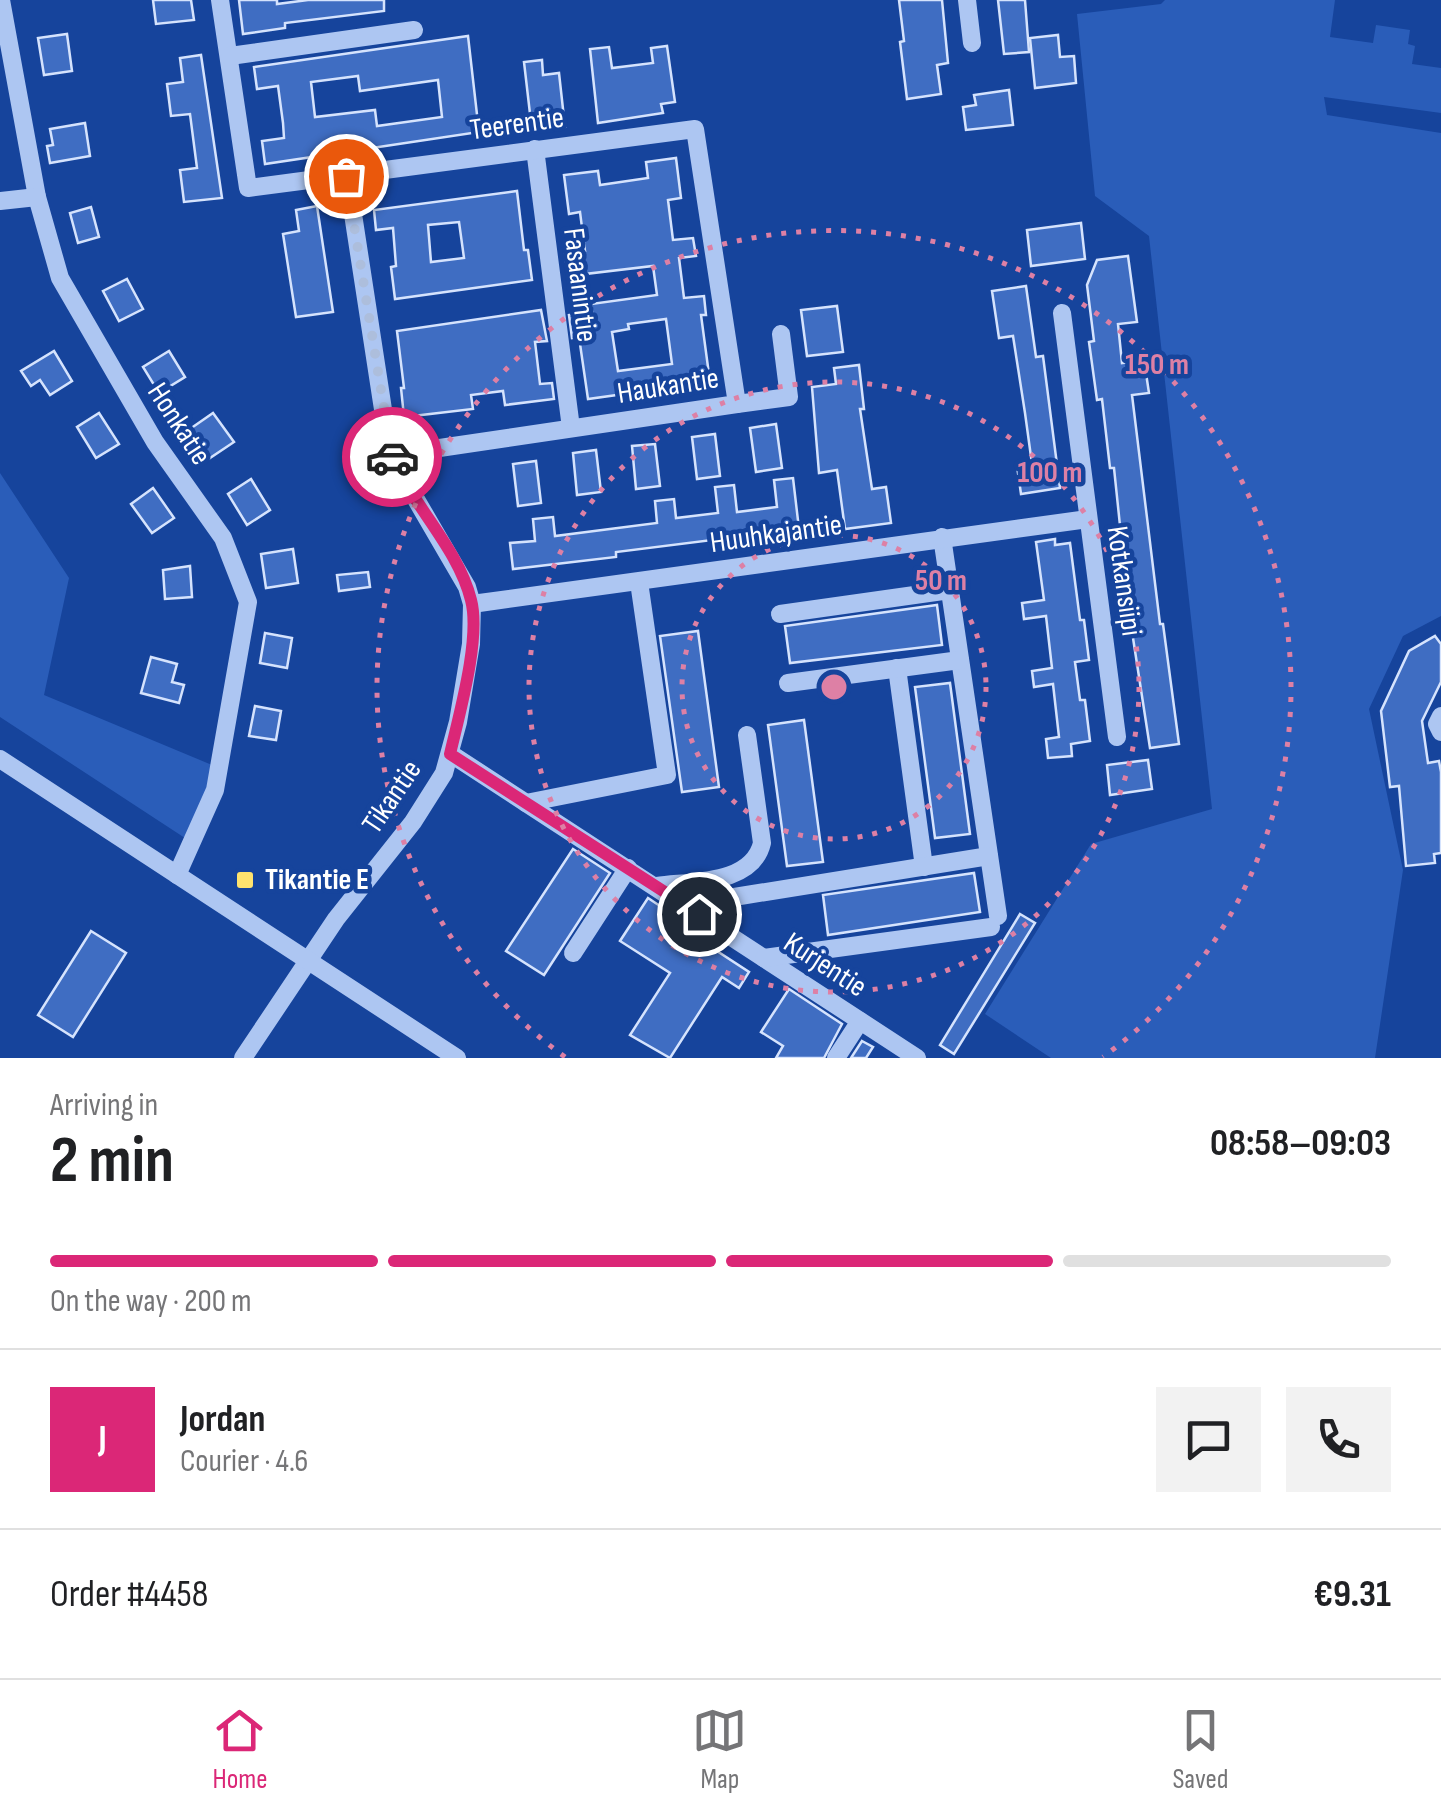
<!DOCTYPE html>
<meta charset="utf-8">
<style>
:root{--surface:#fff;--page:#f2f2f2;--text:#202124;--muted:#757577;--line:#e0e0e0;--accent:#db2777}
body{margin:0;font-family:"Sofia Sans Condensed",sans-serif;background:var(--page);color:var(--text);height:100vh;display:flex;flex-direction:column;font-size:38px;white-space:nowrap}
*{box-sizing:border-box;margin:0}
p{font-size:32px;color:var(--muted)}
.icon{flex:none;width:55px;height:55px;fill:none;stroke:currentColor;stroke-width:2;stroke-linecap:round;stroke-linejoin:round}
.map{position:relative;height:1058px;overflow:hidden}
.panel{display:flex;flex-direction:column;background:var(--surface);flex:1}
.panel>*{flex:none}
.pin{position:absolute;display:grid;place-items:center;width:85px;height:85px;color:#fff;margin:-42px;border:5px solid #fff;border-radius:50%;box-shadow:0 2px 10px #0007}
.courier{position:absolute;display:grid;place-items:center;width:100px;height:100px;margin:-50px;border:8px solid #db2777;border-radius:50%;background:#fff;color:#222;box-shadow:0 2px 12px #0007}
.summary em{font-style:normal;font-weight:700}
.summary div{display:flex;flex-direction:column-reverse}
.summary{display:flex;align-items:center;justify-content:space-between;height:170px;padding:0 50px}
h1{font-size:65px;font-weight:700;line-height:75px}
.bar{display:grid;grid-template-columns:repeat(4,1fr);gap:15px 10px;align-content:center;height:120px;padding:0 50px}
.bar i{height:12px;border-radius:8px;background:var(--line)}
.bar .active{background:var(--accent)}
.bar p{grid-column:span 4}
.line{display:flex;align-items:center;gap:25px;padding:0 50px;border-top:2px solid var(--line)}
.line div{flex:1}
.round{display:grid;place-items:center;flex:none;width:105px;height:105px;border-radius:0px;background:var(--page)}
.menu{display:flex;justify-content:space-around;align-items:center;height:140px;border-top:2px solid var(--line);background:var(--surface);font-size:28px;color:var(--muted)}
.menu a{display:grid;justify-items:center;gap:5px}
.menu .active{color:var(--accent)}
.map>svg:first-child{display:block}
.green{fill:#2a5db9}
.building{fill:#3f6dc2;stroke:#d5e3fd;stroke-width:2.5;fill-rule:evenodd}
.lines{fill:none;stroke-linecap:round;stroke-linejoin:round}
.minor{stroke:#adc6f2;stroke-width:18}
.done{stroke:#adbedc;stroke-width:10;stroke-dasharray:0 18}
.route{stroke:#db2777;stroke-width:12}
.ring{fill:none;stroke:#dd80a5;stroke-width:5;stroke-dasharray:5 10}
.poi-dot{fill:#ffe36e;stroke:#16449c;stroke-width:4}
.labels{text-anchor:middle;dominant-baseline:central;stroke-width:9;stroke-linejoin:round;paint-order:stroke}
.street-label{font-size:30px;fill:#fff;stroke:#16449c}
.poi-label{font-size:30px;font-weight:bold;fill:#fff;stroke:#16449c;text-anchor:start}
.centre{fill:#dd80a5;stroke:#16449c;stroke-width:5}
.ring-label{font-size:30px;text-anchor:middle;font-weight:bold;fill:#dd80a5;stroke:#16449c;stroke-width:9;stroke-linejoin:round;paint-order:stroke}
</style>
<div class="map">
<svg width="1441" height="1058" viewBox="0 0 1441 1058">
<rect width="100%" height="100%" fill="#16449c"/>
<g class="green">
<polygon points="1165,0 1335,0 1330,37 1373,43 1376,25 1410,30 1408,44 1415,46 1412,64 1441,68 1441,113 1324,97 1327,115 1441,133 1441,616 1403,636 1369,709 1403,870 1375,1058 1051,1058 985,1014 1091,844 1212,809 1149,236 1095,196 1077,14 1161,4"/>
<polygon points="0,473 69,578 44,695 212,765 209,788 188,840 0,717"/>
</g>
<g class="building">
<polygon points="153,0 191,0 194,20 156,24"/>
<polygon points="239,0 277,0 277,4 308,0 384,0 384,11 285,23 285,28 243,34"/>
<polygon points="899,0 942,0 948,63 937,65 941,94 907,99 900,42 904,41"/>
<polygon points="998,0 1025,0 1029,52 1004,54"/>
<polygon points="67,34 72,71 44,75 38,38"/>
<polygon points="1058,35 1060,57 1074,56 1076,83 1035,88 1030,38"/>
<path d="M468,36L479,132L265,164L262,141L284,138L283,123L278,86L257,89L254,67ZM358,76L360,91L438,80L442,117L377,126L375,110L315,117L311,82Z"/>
<polygon points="667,46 675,102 661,104 663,113 598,123 590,49 609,47 612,68 653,63 651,48"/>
<polygon points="201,55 222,198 184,202 180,170 197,168 190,114 171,116 167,84 183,82 180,58"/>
<polygon points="542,60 543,75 559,73 565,127 532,131 524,62"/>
<polygon points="1009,90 1013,125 966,130 963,107 976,105 974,95"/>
<polygon points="85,123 90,156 50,163 47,146 53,145 50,129"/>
<path d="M676,158L681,198L668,200L673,240L693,238L696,256L679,258L684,298L704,296L706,315H701L710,382L588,399L579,337L572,338L569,315L592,312L591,304L657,295L653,266L568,276L565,254L585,251L580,212L569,214L564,175L598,171L600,185L648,178L646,162ZM666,319L672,364L618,371L612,332L629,329L628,324Z"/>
<path d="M517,191L524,250H528L532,280L395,299L391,267L396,266L393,228L376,230L374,210ZM459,222L464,258L431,262L428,225Z"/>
<polygon points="317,206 333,312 296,317 283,234 299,231 296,210"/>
<polygon points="91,207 99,237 78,243 70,213"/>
<polygon points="1081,223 1085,259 1031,266 1027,230"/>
<polygon points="1128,256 1137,322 1118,324 1122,363 1144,360 1149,393 1132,395 1160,624 1163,624 1179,744 1150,748 1129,612 1114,468 1110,468 1102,399 1097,400 1089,342 1094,341 1087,285 1097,260"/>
<polygon points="127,279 143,309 119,321 103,291"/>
<polygon points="1026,286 1036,357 1043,356 1060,488 1021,494 1017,466 1032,464 1025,413 1013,336 999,338 992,291"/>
<polygon points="837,306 843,352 807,356 801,310"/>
<polygon points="541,310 547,341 535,342 540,384 552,383 554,399 505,405 503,391 471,395 473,409 404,417 401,388 404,388 397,331"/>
<polygon points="54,351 72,381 50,395 40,380 31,386 21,371"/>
<polygon points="169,351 185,377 159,393 143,367"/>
<polygon points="859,365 864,409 860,409 872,489 886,487 891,523 845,529 837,470 819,473 812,387 836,384 834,368"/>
<polygon points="99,413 119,444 96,458 77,427"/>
<polygon points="213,413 234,442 207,460 187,431"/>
<polygon points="776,424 782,468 756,472 750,428"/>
<polygon points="715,434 720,476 697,479 692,437"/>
<polygon points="655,444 660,486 636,489 632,446"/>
<polygon points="596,450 601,492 577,495 573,453"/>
<polygon points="536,461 541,503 518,506 513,464"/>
<polygon points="793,478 799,529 616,552 616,557 513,569 510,543 535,541 533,519 553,517 555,536 657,523 655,501 674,499 676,518 718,513 715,487 734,485 737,512 777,507 774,480"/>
<polygon points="251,479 270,510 247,525 228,494"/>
<polygon points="153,488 174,518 152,533 131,504"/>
<polygon points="1055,539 1055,545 1070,543 1080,620 1084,620 1089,660 1075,662 1080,700 1085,700 1090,741 1071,744 1072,756 1048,758 1046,739 1059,737 1053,684 1034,687 1032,671 1052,668 1046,616 1024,619 1022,603 1044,600 1036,542"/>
<polygon points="293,549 298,583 266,588 261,554"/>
<polygon points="190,566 192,597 165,599 163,570"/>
<polygon points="368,572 370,587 339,591 337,575"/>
<polygon points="937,605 942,645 790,663 785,626"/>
<polygon points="698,631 719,787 682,792 660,636"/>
<polygon points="265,633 292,638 287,668 260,663"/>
<polygon points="1435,636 1441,644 1441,682 1422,721 1428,763 1439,761 1441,772 1441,853 1434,854 1435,863 1406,866 1399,786 1390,787 1381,711 1409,651"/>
<polygon points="151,657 177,664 172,682 184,685 179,703 141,693"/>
<polygon points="950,683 970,834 935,838 915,687"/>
<polygon points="255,706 281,711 276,740 249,736"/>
<polygon points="804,720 823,862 787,866 768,725"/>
<polygon points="1148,760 1152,789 1110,795 1107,765"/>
<polygon points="573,849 610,873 544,975 506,951"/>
<polygon points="974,873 980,912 828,935 823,895"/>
<polygon points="648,898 681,920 677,925 749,972 739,988 722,977 670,1058 630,1035 670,973 620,941"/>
<polygon points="1020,914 1035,923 954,1054 940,1045"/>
<polygon points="91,931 126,953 73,1037 38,1015"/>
<polygon points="789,989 842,1024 824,1058 776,1058 783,1046 761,1032"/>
<polygon points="862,1041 873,1047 866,1058 851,1058"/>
</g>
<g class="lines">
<g class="minor">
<polyline points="1,0 37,197 60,278 155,442 223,538 248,602 215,790 177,875"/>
<polyline points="220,0 248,188 347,175 388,442 396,465 467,587 472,604 471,644 458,722 444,773 413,822 336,919 243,1058"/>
<polyline points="967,0 972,43"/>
<polyline points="230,56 414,30"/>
<polyline points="535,149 571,428"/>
<polyline points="347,175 695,129 737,404 392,455"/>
<polyline points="0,201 37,197"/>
<polyline points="1062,313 1117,737"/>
<polyline points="737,404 789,397 781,334"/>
<polyline points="942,537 998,916"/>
<polyline points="472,604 1088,519"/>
<polyline points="780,614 950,590"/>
<polyline points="897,668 924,867"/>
<polyline points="788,683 960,660"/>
<polyline points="1441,716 1437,724 1441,732"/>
<polyline points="451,754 917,1058"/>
<polyline points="0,759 457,1058"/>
<polyline points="526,803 667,775 639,582"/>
<path d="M657,886C691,881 752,885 762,843L747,735"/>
<polyline points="673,894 728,898 989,856"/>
<polyline points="573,953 628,868"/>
<polyline points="764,958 991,927"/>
<polyline points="836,1058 860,1021"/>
</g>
</g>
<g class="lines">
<polyline class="done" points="346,176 392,457"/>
<path class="route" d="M392,457C413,506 458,548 471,600C481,638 459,715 450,754L699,914"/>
</g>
<g class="ring">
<circle cx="834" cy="687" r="152"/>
<circle cx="834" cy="687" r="305"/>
<path d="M565 1057A457 457 0 1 1 1103 1057"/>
</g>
<rect class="poi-dot" x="235" y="870" width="20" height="20" rx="5"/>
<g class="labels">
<g class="street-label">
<text transform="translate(517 124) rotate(-8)">Teerentie</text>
<text transform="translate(580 285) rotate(83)">Fasaanintie</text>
<text transform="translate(668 386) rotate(-9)">Haukantie</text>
<text transform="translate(179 424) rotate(57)">Honkatie</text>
<text transform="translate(776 534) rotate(-8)">Huuhkajantie</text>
<text transform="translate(1124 581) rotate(82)">Kotkansiipi</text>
<text transform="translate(392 797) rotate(-56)">Tikantie</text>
<text transform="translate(825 965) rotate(33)">Kurjentie</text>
</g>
<g class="poi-label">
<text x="265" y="880">Tikantie E</text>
</g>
</g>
<circle cx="834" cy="687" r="15" class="centre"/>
<g class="ring-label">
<text x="1157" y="374">150 m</text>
<text x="1050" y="482">100 m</text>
<text x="941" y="590">50 m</text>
</g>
</svg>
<div class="pin" style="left:346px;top:176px;background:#ea580c"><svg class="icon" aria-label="bag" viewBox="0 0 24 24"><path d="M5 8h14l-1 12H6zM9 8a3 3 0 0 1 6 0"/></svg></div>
<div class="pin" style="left:699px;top:914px;background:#1f2937"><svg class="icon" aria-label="home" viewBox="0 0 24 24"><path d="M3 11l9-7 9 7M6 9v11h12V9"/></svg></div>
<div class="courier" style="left:392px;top:457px"><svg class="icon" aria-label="car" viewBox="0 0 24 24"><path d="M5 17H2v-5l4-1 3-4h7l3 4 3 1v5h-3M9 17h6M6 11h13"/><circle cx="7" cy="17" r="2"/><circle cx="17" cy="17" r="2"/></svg></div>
</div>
<section class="panel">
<div class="summary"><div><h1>2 min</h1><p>Arriving in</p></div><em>08:58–09:03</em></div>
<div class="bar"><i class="active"></i><i class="active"></i><i class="active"></i><i></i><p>On the way · 200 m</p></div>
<div class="line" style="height:180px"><b class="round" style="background:var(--accent);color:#fff">J</b><div><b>Jordan</b><p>Courier · 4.6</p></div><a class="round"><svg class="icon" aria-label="chat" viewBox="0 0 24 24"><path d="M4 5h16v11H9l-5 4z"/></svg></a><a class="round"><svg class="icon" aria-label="phone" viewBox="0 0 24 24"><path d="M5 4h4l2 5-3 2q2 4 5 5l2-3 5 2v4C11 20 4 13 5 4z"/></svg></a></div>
<div class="line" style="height:130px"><div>Order #4458</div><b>€9.31</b></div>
</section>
<nav class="menu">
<a class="active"><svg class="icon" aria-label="home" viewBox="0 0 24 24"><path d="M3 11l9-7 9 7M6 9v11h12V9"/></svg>Home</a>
<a><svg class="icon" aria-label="map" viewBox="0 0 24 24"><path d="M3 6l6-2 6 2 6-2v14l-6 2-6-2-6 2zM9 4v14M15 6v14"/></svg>Map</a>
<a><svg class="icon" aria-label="saved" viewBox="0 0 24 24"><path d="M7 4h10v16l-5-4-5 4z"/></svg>Saved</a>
</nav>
